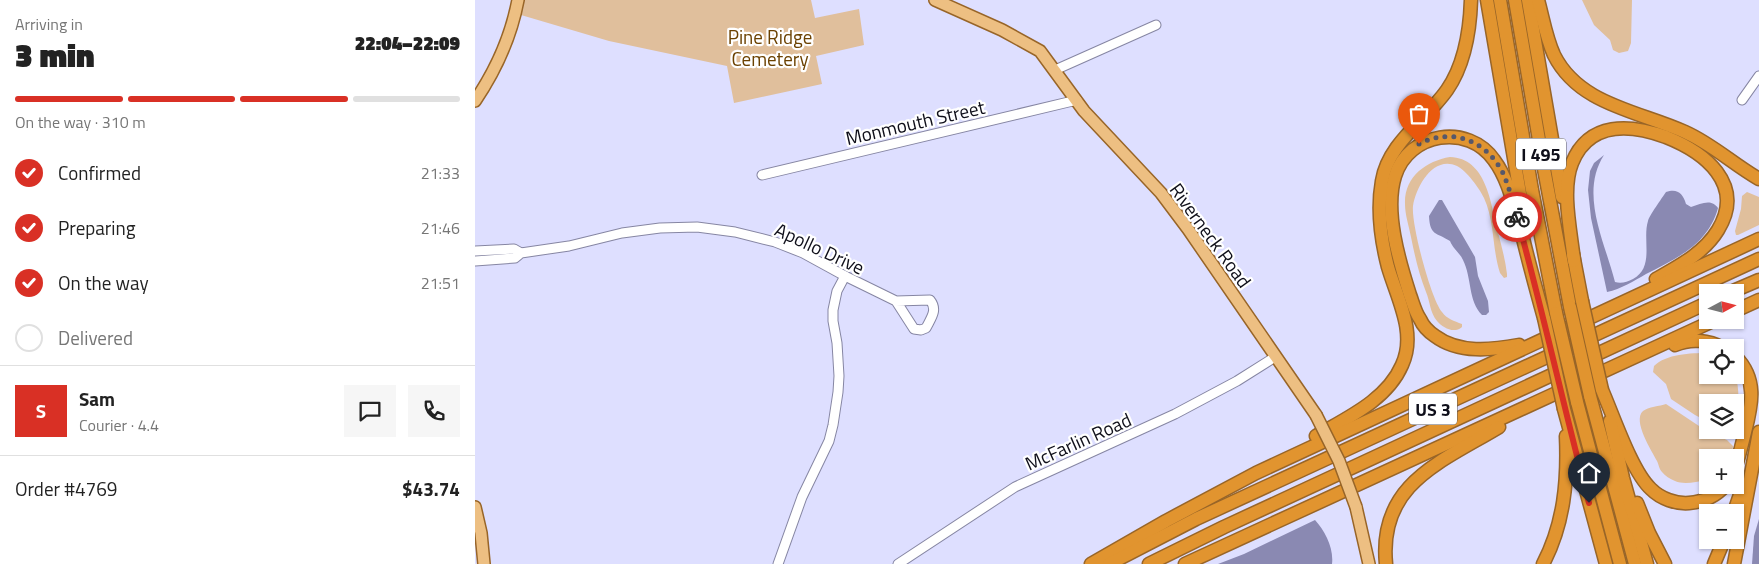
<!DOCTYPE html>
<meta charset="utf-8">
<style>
:root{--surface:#fff;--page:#f6f6f6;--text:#222;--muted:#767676;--line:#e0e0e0;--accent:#d93025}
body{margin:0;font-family:"Titillium Web",sans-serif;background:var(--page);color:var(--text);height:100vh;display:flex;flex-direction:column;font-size:19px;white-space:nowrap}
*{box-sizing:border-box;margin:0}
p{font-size:16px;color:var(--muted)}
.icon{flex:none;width:28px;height:28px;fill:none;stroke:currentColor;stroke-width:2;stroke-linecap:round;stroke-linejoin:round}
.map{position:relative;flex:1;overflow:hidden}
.side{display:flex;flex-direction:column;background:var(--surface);width:475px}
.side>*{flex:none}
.needle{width:32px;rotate:83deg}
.buttons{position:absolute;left:1224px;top:284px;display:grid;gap:10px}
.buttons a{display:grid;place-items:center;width:45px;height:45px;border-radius:0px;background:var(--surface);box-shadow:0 1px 4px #0004;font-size:25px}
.pin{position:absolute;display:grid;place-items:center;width:42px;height:42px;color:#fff;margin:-51px -21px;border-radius:50% 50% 50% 0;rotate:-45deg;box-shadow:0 0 5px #0007}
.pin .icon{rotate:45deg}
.courier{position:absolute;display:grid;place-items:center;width:50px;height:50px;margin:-25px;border:4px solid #d93025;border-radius:50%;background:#fff;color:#222;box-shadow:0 1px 6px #0007}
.overview em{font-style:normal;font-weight:800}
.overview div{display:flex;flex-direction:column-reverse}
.overview{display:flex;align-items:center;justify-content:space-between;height:85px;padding:0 15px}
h1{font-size:32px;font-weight:800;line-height:38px}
.bar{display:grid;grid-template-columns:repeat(4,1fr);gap:8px 5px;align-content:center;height:60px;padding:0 15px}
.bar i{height:6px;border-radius:4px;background:var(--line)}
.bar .active{background:var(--accent)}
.bar p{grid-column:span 4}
.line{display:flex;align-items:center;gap:12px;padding:0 15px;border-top:1px solid var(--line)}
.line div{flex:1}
.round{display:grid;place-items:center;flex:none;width:52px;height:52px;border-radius:0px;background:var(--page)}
ol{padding:0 15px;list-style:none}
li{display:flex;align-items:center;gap:15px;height:55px}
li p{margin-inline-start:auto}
li .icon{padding:5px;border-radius:50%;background:var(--accent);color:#fff;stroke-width:4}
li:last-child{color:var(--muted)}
li i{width:28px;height:28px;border:2px solid var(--line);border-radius:50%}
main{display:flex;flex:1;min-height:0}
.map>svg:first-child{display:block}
.green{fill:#e0bf9c}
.water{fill:#8a89b2}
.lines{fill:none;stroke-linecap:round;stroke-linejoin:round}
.minor-casing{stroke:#8686a3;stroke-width:11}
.major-casing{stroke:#986528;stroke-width:14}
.highway-casing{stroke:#986528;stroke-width:15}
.minor{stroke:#fff;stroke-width:9}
.major{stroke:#edbf82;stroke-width:11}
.highway{stroke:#e1942f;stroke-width:12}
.major-bridge-casing{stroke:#986528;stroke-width:14;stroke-linecap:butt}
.highway-bridge-casing{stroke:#986528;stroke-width:15;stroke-linecap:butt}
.major-bridge{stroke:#edbf82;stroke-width:11}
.highway-bridge{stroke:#e1942f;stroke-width:12}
.done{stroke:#57586a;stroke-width:5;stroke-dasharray:0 9}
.route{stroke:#d93025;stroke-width:6}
.labels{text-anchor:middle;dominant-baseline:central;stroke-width:4.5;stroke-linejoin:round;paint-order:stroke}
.shield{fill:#fff;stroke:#57575f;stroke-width:1}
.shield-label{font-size:18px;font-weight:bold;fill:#0f0f1a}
.park-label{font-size:19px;fill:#6b4100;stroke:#fff}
.street-label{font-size:19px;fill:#0f0f1a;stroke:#fff}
</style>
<main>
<section class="side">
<div class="overview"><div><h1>3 min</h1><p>Arriving in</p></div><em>22:04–22:09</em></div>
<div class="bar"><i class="active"></i><i class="active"></i><i class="active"></i><i></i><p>On the way · 310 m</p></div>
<ol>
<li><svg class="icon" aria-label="check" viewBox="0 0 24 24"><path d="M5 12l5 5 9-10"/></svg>Confirmed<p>21:33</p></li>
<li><svg class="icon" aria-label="check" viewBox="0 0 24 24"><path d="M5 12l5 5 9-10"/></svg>Preparing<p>21:46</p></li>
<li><svg class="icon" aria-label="check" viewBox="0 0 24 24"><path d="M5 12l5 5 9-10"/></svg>On the way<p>21:51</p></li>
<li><i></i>Delivered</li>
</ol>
<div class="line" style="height:90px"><b class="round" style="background:var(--accent);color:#fff">S</b><div><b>Sam</b><p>Courier · 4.4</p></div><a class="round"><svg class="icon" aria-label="chat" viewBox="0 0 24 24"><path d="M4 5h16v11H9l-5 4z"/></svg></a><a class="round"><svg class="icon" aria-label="phone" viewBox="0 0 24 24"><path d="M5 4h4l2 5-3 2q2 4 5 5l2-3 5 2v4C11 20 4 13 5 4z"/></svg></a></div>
<div class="line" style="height:65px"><div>Order #4769</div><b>$43.74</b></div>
</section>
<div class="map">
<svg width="1284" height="564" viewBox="0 0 1284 564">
<rect width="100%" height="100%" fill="#dedfff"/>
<g class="green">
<polygon points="48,0 336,0 340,18 384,9 389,45 341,56 347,84 259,103 252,66 134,41 46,15"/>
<polygon points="1107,0 1157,0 1156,43 1153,51 1144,53 1138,50 1135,40 1119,25"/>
<path d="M975,157C1011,158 1016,203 1022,229C1026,244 1030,258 1032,274V277L1029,278L1025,273C1017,249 1020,222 1009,198C1005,189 991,170 982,166C958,155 941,187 938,206C936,224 956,299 967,312C972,319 979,321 987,324V327C979,334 968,328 962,321C955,313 955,301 951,292C944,274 940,257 936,237C934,226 930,215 930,204C929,177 951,161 975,157Z"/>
<polygon points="1272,192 1284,197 1284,225 1263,235 1261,235 1260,231 1266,209 1267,196"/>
<path d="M1232,353V375L1260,374C1265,389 1264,407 1260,422V402H1232V421L1220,415L1196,399L1191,384L1178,372L1179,366C1191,354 1216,353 1232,353Z"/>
<path d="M1191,404L1233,432L1252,440L1258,446L1257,457L1232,458V479L1231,480C1221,482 1209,485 1200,481C1195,479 1190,476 1187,472C1184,469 1184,465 1182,461C1177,451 1157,421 1168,411C1173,407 1185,406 1191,404Z"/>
</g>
<g class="water">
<path d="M1129,155C1104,194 1130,242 1140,282C1146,284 1152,282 1158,279C1180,267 1167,240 1173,221C1174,216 1187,198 1191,192C1202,188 1208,193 1211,204L1216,207C1226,204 1236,198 1243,208C1233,244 1203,258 1171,274C1159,281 1146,289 1132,292L1116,218L1113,190L1115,171L1119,163Z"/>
<path d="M964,200H967L1000,257L1003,276L1013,301L1014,312L1011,315H1007C993,301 997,278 988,260C985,253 978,249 975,241C961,232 955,236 954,216Z"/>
<polygon points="1284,519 1284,564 1277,564 1279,536"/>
<path d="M840,520C850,531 859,548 857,564H743L769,554Z"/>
</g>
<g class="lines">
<g class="minor-casing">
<g id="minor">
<polyline points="580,70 681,25"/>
<polyline points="1267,100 1284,76"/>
<polyline points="287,175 602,100"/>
<polyline points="0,251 39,249 46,253"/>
<path d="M0,261L40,258L46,253L94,246L147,233L185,228L222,227L260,232L300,242L328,253L370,276L421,301L439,329L446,330L451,328C456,318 463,310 455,300L421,301"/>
<polyline points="303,564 327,497 354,441 358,425 363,392 364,376 362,343 358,321 358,310 362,291 370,276"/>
<polyline points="423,564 540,487 700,414 762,381 800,357"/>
</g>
</g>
<g class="major-casing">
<g id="major">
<polyline points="460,0 527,30 565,51 609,111 686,193 713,229 841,415"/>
<path d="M0,101C21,70 36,37 43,0"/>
<polyline points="0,507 6,533 9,564"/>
<polyline points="881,507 894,564"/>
</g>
</g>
<g class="highway-casing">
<g id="highway">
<polyline points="1012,0 1048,211"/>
<polyline points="1025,0 1057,190 1081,313"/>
<polyline points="1040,0 1069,169 1095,307"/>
<polyline points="1053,0 1087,197"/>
<path d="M1063,0C1068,18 1071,38 1079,55C1104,105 1164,111 1210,132C1237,144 1258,164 1284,179"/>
<polyline points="1098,254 1107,301"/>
<path d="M1099,261C1096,232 1086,190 1097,163C1114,121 1155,124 1191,137C1229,152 1271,184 1243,230C1229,253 1204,266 1181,279"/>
<polyline points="1256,292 1284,280"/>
<polyline points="1260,311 1284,300"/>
<path d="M1044,345C1017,350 984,354 960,336C954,332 948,326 945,319C940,312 938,303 935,295C924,261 909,211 920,176C934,132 993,123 1019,160C1034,180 1039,207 1046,230C1053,260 1061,289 1069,318"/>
<path d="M1200,345C1216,338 1234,340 1248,348"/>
<path d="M1260,356C1283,379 1277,404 1270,432C1267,444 1264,457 1260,469"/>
<path d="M1127,390C1138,415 1157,472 1176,489C1186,499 1201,504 1214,503C1229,502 1241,496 1251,485"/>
<polyline points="1115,396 1160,564"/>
<polyline points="1102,402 1145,564"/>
<polyline points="1089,409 1131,564"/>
<polyline points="1135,421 1148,478 1172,564"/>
<path d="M841,436C872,418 912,400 927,365C942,333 922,298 913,267C906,240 902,209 907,181C913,143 951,120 972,90C990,64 995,31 996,0"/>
<polyline points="1162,503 1174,533 1190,564"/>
<polyline points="1259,512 1267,489"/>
<polyline points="616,564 691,521 781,473 1284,239"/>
<polyline points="634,564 721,519 1284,259"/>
<polyline points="674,564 749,527 1232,303"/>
<polyline points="710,564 1240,320"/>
<path d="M911,564C903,484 966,462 1024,427"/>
<path d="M1068,564C1089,524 1093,481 1091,436"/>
<polyline points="1239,564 1249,540"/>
<polyline points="1259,564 1284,432"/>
</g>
</g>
<use href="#minor" class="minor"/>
<use href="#major" class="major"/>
<use href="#highway" class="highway"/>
<g class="major-bridge-casing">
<polyline id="major-bridge" points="841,415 864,461 881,507"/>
</g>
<g class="highway-bridge-casing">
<g id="highway-bridge">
<polyline points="1107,301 1127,390"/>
<polyline points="1095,307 1115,396"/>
<polyline points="1081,313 1102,402"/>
<polyline points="1069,318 1089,409"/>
</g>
</g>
<use href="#major-bridge" class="major-bridge"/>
<use href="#highway-bridge" class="highway-bridge"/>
</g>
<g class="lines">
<path class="done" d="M944,144C977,127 1011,140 1028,173C1034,187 1038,202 1042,217"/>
<path class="route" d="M1042,217C1068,312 1089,408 1114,503"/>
</g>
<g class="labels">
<g class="shield">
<rect x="1041" y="138.5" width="50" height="31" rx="4"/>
<rect x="934" y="393.5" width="48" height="31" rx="4"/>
</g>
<g class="shield-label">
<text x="1066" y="154">I 495</text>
<text x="958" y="409">US 3</text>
</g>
<g class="park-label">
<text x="295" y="36">Pine Ridge<tspan x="295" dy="22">Cemetery</tspan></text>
</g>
<g class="street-label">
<text transform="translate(440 122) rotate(-13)">Monmouth Street</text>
<text transform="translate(736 235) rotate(54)">Riverneck Road</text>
<text transform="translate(345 248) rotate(25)">Apollo Drive</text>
<text transform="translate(603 441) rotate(-24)">McFarlin Road</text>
</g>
</g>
</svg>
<div class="buttons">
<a><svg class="needle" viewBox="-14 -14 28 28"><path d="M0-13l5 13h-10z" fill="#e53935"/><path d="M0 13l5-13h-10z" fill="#767676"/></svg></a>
<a><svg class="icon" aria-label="locate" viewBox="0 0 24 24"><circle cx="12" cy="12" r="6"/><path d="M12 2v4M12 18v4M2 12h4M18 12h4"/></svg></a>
<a><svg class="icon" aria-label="layers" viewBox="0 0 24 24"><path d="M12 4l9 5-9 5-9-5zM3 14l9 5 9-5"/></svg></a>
<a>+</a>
<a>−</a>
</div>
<div class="pin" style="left:944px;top:144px;background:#ea580c"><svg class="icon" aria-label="bag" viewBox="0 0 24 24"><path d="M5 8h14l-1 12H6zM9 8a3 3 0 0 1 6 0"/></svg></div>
<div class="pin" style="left:1114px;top:503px;background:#1f2937"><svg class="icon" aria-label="home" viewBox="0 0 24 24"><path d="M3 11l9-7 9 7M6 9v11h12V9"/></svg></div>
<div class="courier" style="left:1042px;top:217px"><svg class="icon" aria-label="bike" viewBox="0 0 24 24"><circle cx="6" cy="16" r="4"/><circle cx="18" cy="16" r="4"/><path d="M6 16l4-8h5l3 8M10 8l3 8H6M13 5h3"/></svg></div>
</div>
</main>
